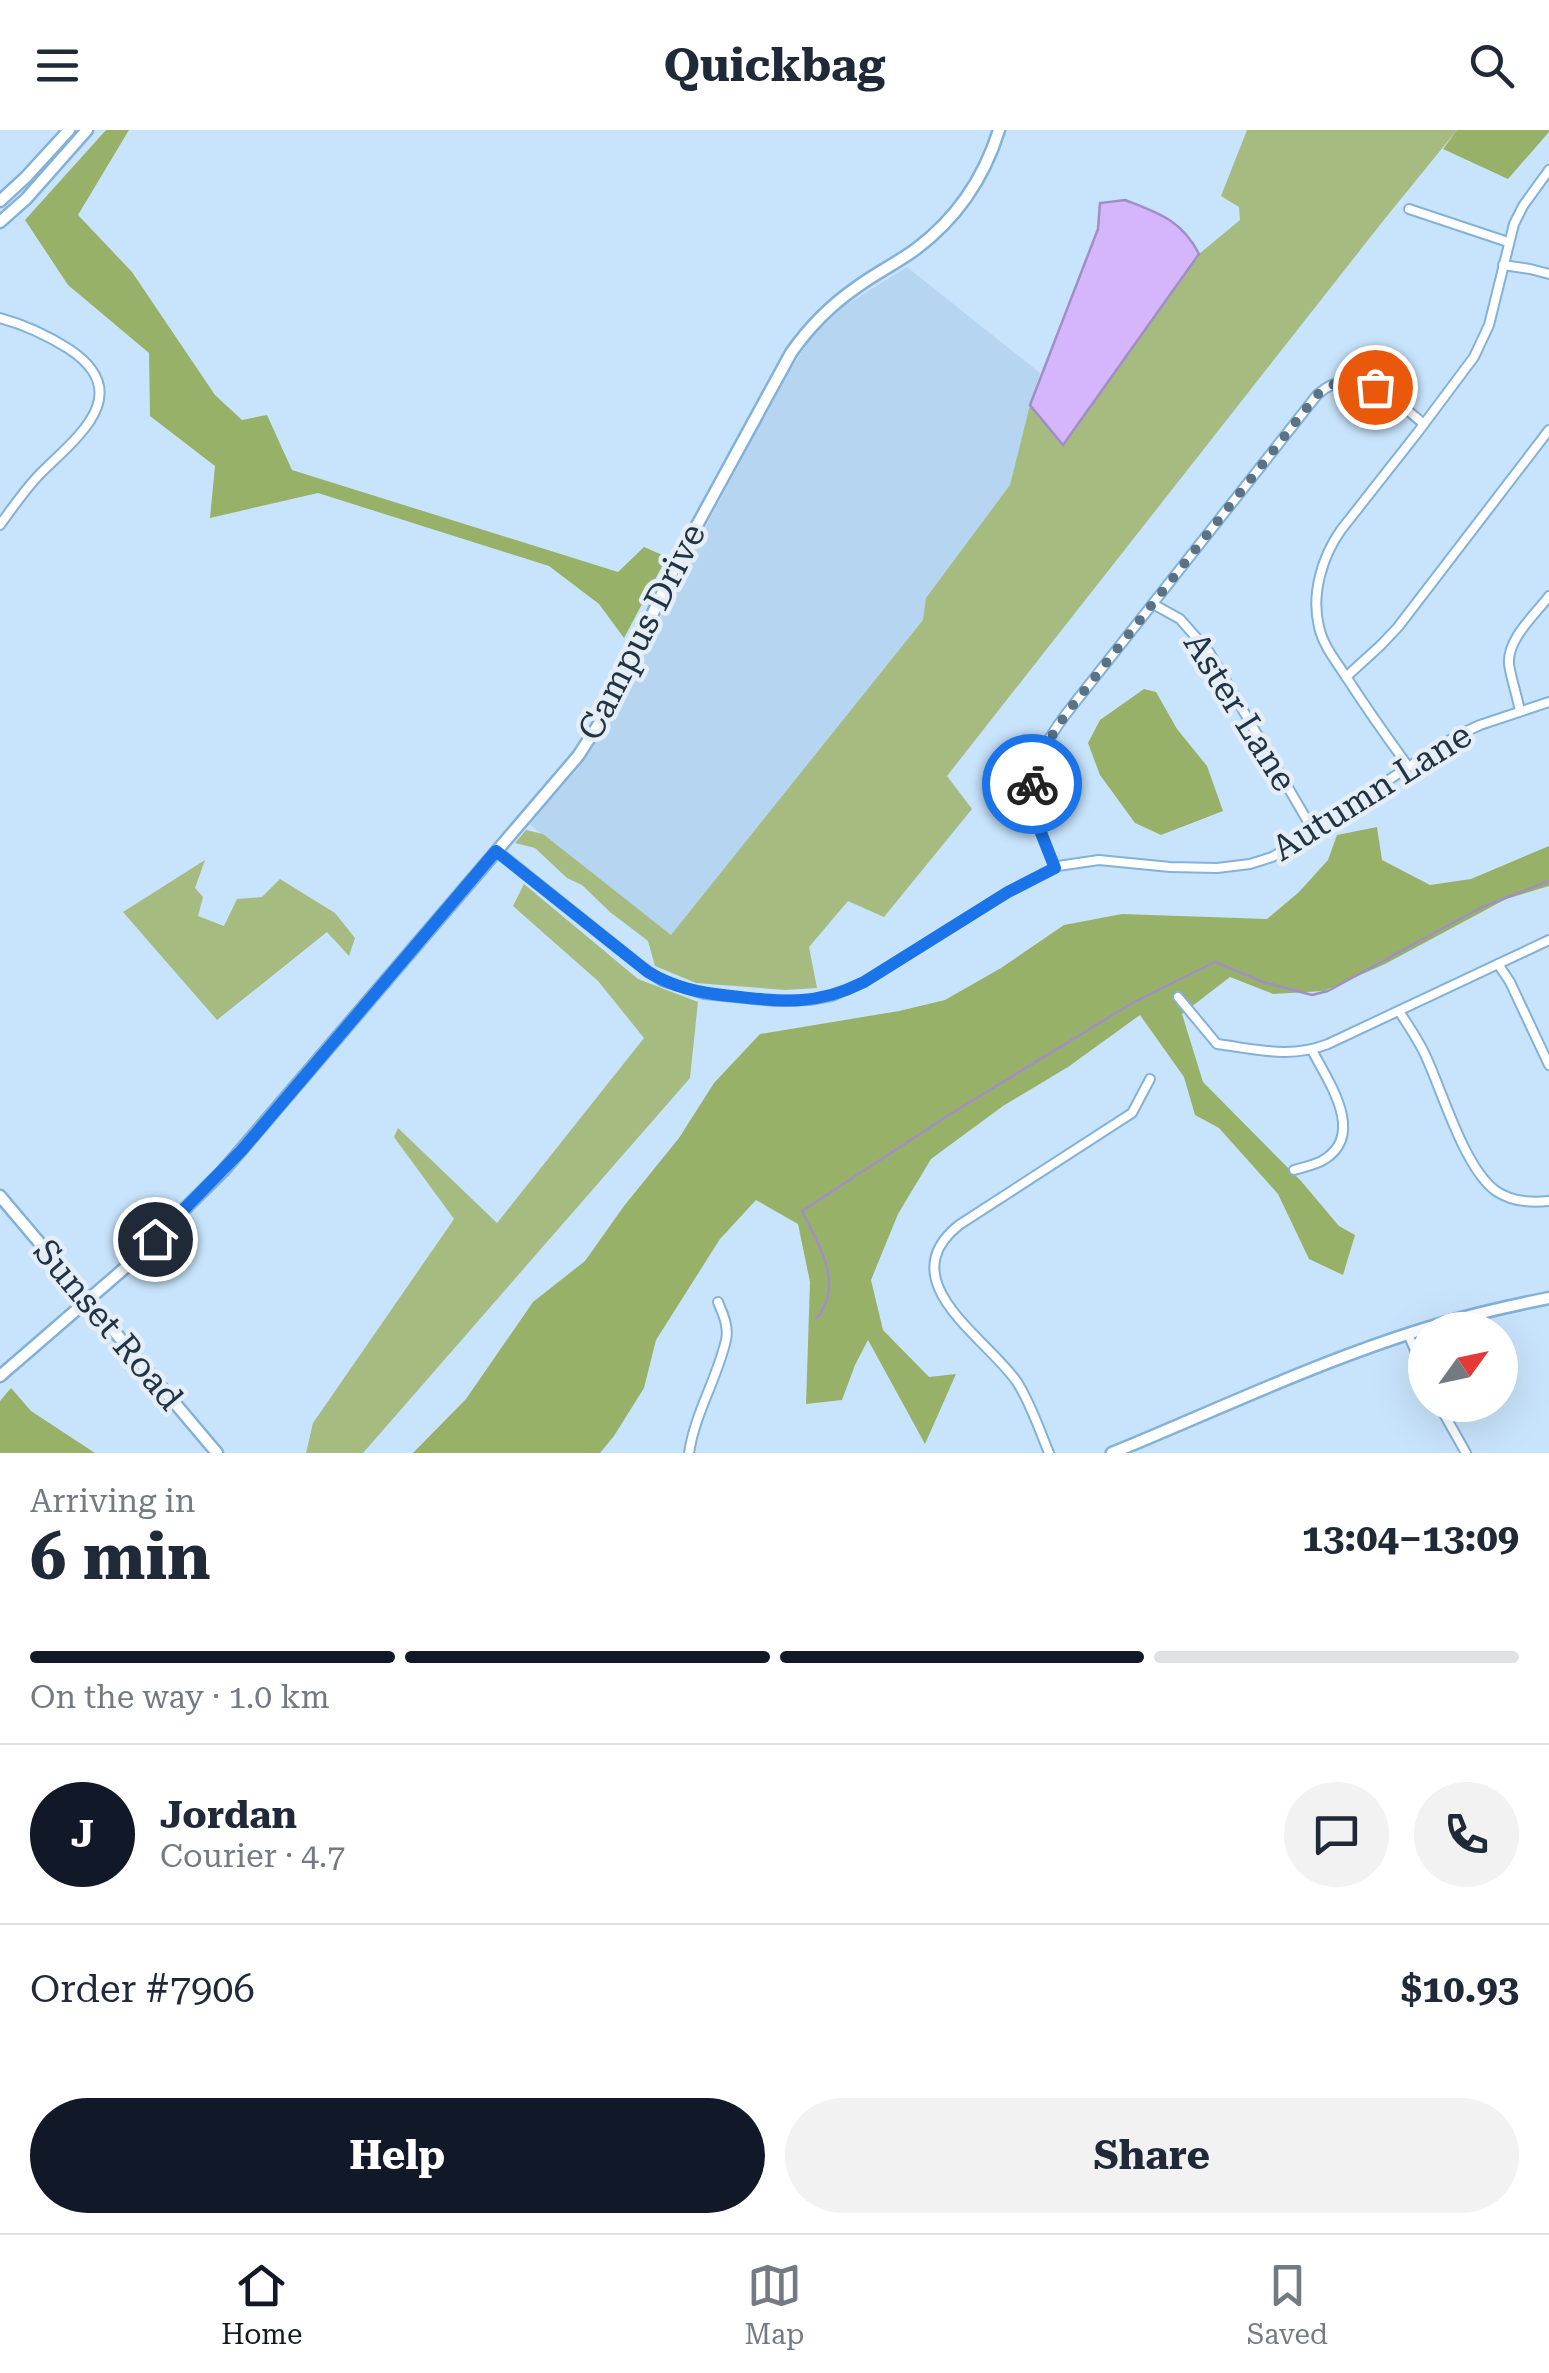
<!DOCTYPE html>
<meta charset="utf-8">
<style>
:root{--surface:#fff;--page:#f2f2f3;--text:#1f2937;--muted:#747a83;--line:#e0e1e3;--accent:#111827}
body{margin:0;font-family:"Roboto Serif",serif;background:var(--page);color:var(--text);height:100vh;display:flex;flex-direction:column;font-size:38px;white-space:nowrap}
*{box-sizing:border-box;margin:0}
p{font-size:32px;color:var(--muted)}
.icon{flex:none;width:55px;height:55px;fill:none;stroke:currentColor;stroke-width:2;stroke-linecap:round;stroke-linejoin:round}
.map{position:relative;height:1323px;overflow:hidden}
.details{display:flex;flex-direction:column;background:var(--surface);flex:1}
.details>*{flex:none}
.needle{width:65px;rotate:57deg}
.tools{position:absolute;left:1408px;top:1182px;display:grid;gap:20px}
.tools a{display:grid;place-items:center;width:110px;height:110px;border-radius:50%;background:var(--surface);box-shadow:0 10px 40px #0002;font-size:50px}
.pin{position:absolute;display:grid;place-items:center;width:85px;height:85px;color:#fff;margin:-42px;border:5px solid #fff;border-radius:50%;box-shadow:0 2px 10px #0007}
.courier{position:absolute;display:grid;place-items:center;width:100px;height:100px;margin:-50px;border:8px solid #1a73e8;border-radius:50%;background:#fff;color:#222;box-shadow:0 2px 12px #0007}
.head em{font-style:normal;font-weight:700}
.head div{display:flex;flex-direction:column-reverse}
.head{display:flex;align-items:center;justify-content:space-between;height:170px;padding:0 30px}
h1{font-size:65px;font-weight:700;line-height:75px}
.bar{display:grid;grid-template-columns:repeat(4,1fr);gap:15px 10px;align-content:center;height:120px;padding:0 30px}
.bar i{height:12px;border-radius:8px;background:var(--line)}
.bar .active{background:var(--accent)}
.bar p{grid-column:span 4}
.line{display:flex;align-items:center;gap:25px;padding:0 30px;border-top:2px solid var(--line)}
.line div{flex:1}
.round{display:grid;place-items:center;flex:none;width:105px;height:105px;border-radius:52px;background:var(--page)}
.action{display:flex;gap:20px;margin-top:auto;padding:20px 30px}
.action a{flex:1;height:115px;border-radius:60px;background:var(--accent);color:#fff;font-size:40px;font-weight:700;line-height:115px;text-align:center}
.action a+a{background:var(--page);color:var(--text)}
header{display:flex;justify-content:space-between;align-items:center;height:130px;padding:0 30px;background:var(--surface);font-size:45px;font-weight:700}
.tabs{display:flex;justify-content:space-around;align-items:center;height:140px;border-top:2px solid var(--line);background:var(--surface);font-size:28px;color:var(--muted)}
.tabs a{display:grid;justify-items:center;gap:5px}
.tabs .active{color:var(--accent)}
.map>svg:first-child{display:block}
.built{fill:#b6d5f1}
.green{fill:#a6bb80}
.forest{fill:#98b168}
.water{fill:#d5b6fc;stroke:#9f8fc4;stroke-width:2.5}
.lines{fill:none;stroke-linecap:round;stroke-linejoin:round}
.stream{stroke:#9f8fc4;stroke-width:2.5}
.street-casing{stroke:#83b1d8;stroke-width:12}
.secondary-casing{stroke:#83b1d8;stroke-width:15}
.street{stroke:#fff;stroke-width:8}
.secondary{stroke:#fff;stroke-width:10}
.done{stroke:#5b7284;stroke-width:10;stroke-dasharray:0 18}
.route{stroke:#1a73e8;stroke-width:12}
.labels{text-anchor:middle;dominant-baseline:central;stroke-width:9;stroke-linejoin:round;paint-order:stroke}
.street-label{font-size:35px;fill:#213443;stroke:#e5eef7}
</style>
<header><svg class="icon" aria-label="menu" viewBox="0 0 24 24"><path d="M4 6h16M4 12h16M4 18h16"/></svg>Quickbag<svg class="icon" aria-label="search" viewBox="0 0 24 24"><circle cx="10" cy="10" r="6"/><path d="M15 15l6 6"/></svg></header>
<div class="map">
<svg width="1549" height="1323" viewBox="0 0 1549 1323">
<rect width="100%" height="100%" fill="#c8e4fc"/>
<polygon class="built" points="907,137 1040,243 1030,275 1063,315 671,806 529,694 579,637 612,589 695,417 789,241 813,205 844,176"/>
<g class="green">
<polygon points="1247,0 1457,0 1383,91 947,646 972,679 884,787 848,771 809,817 817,858 786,860 696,853 655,836 648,811 610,782 582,755 567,748 535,718 515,713 526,700 543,704 671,805 923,490 926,468 1010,355 1030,275 1063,314 1199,124 1240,90 1239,77 1221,66"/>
<polygon points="205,730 195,758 203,767 198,786 224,796 237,769 262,767 280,749 335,783 355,808 349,826 327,802 217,890 123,782"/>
<polygon points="524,754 638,849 698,872 690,948 363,1323 306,1323 313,1293 454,1089 394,1007 398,998 497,1093 644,908 598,851 513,776"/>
</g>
<g class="forest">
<polygon points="106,0 129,0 78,85 132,142 215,265 242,290 267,285 292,340 618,442 644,417 667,427 624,508 599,474 549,436 318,363 210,388 215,336 150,286 149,223 68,155 25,90"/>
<polygon points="1457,0 1549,0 1549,2 1508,49 1443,19"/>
<polygon points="1144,559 1156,562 1177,599 1207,636 1223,681 1161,705 1135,693 1100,645 1088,613 1100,590"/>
<polygon points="1377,697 1382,730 1430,755 1471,749 1549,716 1549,756 1506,769 1385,834 1324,861 1273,864 1230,847 1182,884 1203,952 1301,1051 1339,1096 1355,1105 1343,1145 1309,1129 1278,1064 1219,998 1195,985 1184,947 1140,885 1068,937 1003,976 931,1029 898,1084 871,1150 883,1200 929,1247 956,1244 925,1314 868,1210 855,1235 842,1270 806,1274 810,1152 798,1094 756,1070 720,1109 656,1210 644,1258 614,1306 600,1323 413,1323 466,1269 533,1172 585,1131 624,1076 679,1008 714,953 760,904 899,881 945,870 1001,838 1064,795 1122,784 1267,789 1299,762 1328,730 1337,705"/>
<polygon points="11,1258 31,1281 95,1323 0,1323 0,1271"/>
</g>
<path class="water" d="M1125,70C1158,83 1182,90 1199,124L1063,315L1030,275L1098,99L1100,73Z"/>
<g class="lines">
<path class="stream" d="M817,1188C845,1153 818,1115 802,1081L952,983L1134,872L1215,832L1263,852L1312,865L1328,861L1480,778L1549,751"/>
<g class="street-casing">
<g id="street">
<polyline points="1409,79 1508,112"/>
<polyline points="1503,135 1530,139 1549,144"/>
<path d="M0,188C26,195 47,205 69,219C138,265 74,309 38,346C24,361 12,378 0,395"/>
<polyline points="1153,474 1180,489 1209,522 1314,702"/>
<polyline points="1346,547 1381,515 1398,497 1549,300"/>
<path d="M1520,581C1517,565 1511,549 1509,534C1507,509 1535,485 1549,466"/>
<path d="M1408,636C1386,606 1365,576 1345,545C1335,530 1323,515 1319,497C1311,464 1322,427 1341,400L1418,302L1474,227L1489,195L1514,94L1523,76L1549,40"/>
<polyline points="497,721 637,833 662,851 704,864 774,871 809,870 832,866 864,852 1008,762 1058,736 1099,730 1170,737 1217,738 1250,734 1272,727 1304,709 1344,679 1456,606 1480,595 1549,572"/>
<path d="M1055,738C1027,669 1020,646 1066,584L1317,265C1356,229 1393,269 1424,294"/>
<polyline points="1498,834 1510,852 1549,935"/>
<path d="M1178,867L1217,914C1256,919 1290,929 1328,914L1549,810"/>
<path d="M1399,881C1409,897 1420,912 1427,929C1443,964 1465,1039 1496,1061C1512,1072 1530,1073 1549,1071"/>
<path d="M1294,1040C1304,1037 1316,1035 1325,1029C1366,1003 1327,950 1312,920"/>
<polyline points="1408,1204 1425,1243"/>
<polyline points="1439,1275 1466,1323"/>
<path d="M689,1323C695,1283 717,1249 726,1210C729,1197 723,1184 718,1172"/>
<path d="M1049,1323C1039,1299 1031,1274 1017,1252C987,1208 889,1151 959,1095L1132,983L1150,949"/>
</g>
</g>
<g class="secondary-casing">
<g id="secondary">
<polyline points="0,71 26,47 69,0"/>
<polyline points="0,92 26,69 87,0"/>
<polyline points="0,1066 217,1323"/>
<path d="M0,1246L126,1137L223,1041L578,626L606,583L677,432L791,223C809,197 831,175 857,157C876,143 897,133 916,119C956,89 984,48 999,0"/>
<path d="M1112,1323C1217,1280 1321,1230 1430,1197C1469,1185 1509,1176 1549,1168"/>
</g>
</g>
<use href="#street" class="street"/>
<use href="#secondary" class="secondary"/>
</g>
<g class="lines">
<path class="done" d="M1032,654L1042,621L1066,584L1317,265C1336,249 1353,248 1375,257"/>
<path class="route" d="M155,1109L242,1020L496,721L648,842C675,858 700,863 731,866C781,872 817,876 864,852L1008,762L1055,738L1035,688L1032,654"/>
</g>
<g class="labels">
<g class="street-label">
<text transform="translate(642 502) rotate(-63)">Campus Drive</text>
<text transform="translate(1240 582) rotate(58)">Aster Lane</text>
<text transform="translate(1372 662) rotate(-32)">Autumn Lane</text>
<text transform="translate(108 1195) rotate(50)">Sunset Road</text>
</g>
</g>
</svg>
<div class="tools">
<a><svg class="needle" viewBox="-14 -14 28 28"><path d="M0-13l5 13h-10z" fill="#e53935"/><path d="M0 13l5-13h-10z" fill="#747a83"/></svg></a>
</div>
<div class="pin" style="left:1375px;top:257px;background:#ea580c"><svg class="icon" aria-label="bag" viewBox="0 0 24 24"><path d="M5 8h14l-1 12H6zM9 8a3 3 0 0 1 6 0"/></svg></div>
<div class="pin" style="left:155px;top:1109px;background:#1f2937"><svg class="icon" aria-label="home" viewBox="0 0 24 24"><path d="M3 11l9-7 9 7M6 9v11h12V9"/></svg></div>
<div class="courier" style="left:1032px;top:654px"><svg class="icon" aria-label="bike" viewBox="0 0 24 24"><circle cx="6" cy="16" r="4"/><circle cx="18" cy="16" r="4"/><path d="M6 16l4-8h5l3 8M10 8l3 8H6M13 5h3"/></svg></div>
</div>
<section class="details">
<div class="head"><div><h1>6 min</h1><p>Arriving in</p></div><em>13:04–13:09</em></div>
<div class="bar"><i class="active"></i><i class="active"></i><i class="active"></i><i></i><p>On the way · 1.0 km</p></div>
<div class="line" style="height:180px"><b class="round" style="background:var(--accent);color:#fff">J</b><div><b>Jordan</b><p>Courier · 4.7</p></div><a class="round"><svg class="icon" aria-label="chat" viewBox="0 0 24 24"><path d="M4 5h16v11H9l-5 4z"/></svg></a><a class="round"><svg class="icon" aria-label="phone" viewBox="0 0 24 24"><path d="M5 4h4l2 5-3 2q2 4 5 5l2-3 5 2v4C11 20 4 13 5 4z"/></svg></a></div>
<div class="line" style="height:130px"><div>Order #7906</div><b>$10.93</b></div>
<div class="action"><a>Help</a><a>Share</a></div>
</section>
<nav class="tabs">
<a class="active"><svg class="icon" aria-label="home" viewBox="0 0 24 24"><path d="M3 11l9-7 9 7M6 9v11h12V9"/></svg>Home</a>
<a><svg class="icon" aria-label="map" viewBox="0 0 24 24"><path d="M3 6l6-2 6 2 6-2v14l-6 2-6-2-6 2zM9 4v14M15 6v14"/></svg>Map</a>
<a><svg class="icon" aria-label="saved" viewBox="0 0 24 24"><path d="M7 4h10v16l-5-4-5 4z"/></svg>Saved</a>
</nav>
